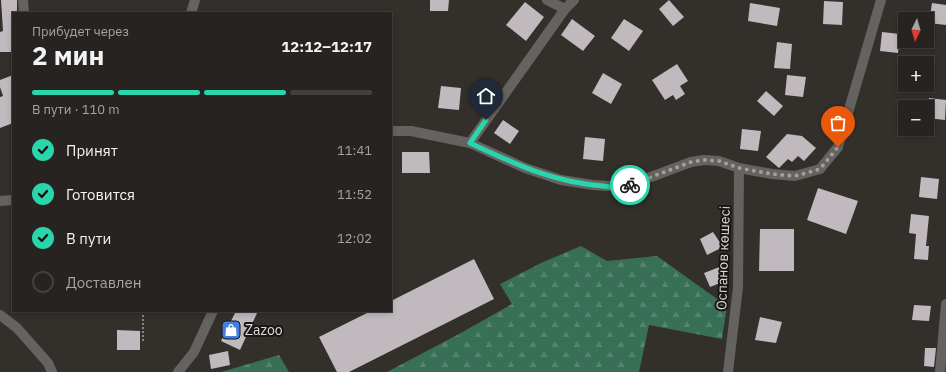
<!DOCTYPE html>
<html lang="ru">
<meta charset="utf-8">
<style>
:root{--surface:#262320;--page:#2e2b29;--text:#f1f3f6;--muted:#a4a4a5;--line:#42403e;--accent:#2bd5ac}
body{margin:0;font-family:"IBM Plex Sans",sans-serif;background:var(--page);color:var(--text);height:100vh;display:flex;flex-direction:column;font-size:15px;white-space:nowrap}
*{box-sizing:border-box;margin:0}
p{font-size:13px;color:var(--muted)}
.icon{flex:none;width:22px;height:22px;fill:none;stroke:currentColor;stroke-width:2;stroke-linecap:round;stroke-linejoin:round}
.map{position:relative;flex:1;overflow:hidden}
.side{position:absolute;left:12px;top:12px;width:380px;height:300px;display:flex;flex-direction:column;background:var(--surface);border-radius:0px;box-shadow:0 2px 6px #0003,0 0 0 1px var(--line)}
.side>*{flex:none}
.needle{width:26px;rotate:185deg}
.tools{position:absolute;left:898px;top:12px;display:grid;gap:8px}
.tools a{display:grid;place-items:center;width:36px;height:36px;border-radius:0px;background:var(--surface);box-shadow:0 2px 6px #0003,0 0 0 1px var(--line);font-size:20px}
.pin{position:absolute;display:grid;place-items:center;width:34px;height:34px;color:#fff;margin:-41px -17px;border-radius:50% 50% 50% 0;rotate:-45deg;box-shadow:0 0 4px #0007}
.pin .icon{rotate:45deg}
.courier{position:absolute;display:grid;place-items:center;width:40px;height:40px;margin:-20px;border:3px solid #2bd5ac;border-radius:50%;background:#fff;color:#222;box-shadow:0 1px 5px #0007}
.summary em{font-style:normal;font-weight:700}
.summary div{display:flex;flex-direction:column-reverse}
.summary{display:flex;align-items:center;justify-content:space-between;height:68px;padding:0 20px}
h1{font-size:26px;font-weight:700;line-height:30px}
.bar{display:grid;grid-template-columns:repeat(4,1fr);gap:6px 4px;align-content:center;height:48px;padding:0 20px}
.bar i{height:5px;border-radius:3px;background:var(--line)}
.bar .active{background:var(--accent)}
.bar p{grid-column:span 4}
ol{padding:0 20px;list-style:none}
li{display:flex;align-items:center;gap:12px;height:44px}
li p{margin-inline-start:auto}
li .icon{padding:4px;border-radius:50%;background:var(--accent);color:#111;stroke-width:4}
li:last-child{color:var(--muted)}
li i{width:22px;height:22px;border:2px solid var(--line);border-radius:50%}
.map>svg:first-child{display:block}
.forest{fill:url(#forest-firs)}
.building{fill:#c0b9be}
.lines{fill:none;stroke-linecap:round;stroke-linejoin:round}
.path{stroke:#888581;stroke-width:2;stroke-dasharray:2 2;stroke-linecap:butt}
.minor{stroke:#656360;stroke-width:10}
.done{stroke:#a3a09c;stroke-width:4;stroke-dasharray:0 7.2}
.route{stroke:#2bd5ac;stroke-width:5}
.labels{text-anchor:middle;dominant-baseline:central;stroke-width:4;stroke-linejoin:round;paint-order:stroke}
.street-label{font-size:14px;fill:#dfddda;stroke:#191715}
.poi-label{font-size:14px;fill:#dfddda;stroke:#191715;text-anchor:start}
</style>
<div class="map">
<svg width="946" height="372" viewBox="0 0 946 372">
<defs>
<pattern id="forest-firs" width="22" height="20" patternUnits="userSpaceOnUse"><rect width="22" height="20" fill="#376f57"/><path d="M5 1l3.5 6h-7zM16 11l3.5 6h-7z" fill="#54836f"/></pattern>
</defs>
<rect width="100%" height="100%" fill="#332f2a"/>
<g class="forest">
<polygon points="581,246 607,261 657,256 727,306 722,339 649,325 639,372 387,372 459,334 512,304 500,284 541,263"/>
<polygon points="279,355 289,372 221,372"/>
</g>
<g class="building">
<polygon points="1,0 17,0 17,13 13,13 13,16 11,16 13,52 0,52 0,32 3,31"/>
<polygon points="430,0 449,0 448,11 430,11"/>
<polygon points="669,0 684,17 673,26 659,9"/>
<polygon points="824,1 843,2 842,25 823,24"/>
<polygon points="525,2 544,17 526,41 506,25"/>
<polygon points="750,3 780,8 777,26 748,21"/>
<polygon points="932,3 946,5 946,25 929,23"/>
<polygon points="572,19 595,36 583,51 561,35"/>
<polygon points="624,19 643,31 629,51 611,38"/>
<polygon points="882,32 900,34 898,53 880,51"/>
<polygon points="777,42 792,44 790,69 774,68"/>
<polygon points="677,64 688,81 680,86 685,94 676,100 673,95 665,100 652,80"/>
<polygon points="603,73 622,84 611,104 592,93"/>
<polygon points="13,75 13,123 0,128 0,97 3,96 0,87 0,80"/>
<polygon points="787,75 806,77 803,97 785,95"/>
<polygon points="441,86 461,88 459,110 438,108"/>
<polygon points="766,91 783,106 774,116 757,101"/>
<polygon points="929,98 946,100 945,120 927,118"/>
<polygon points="503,120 519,131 510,144 494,133"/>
<polygon points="742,129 761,131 758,151 740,149"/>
<polygon points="787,134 802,136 816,148 804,161 798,156 792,162 788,159 779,168 766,157"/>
<polygon points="585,137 605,139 603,161 583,159"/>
<polygon points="402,152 429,152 430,173 402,173"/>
<polygon points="921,177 939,179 937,199 919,197"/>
<polygon points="818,188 858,201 846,234 807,220"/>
<polygon points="911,214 929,216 926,246 929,246 928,260 914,259 916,234 909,233"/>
<polygon points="760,229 794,229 794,271 759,271"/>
<polygon points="713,232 723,247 707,255 700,239"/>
<polygon points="474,259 494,299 349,372 337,372 319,337 371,311 391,311 391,301"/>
<polygon points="722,266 728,280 710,287 704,273"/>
<polygon points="914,305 931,306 929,321 912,320"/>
<polygon points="236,311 258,311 240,350 221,341"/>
<polygon points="760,317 782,322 776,343 755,340"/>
<polygon points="117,330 140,331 140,350 117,350"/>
<polygon points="925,348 936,348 934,367 924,366"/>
<polygon points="228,351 230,365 211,369 209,355"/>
</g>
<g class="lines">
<polyline class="path" points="143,311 143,342"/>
<g class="minor">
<polyline points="23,0 24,13"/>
<polyline points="547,0 565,9"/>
<polyline points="191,13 195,0"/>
<polyline points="391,131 411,131 470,143 525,168 561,180 593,185 624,187 691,162 704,160 719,161 739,168 772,174 795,176 820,169 838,147 881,0"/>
<polyline points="470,143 565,9 574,0"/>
<polyline points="0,201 13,200"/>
<polyline points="0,315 17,328 48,363 52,372"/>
<polyline points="178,372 194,352 213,311"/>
<polyline points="728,372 738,287 739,168"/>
<polyline points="940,372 946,304"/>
</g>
</g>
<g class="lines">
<polyline class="done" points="630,185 691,162 704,160 719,161 739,168 772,174 795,176 820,169 838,147"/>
<path class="route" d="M486,120L470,143C515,164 552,182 603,186C612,187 621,189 630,185"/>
</g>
<defs>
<g id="shop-square" transform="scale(1)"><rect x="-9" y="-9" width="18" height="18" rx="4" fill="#3f7fe0" stroke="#191715"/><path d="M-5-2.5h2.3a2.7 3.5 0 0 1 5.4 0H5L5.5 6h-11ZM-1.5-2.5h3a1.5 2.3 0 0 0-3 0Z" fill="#fff"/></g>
</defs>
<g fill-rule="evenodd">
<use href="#shop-square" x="231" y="330"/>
</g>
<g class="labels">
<g class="street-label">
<text transform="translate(723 258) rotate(-88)">Оспанов көшесі</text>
</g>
<g class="poi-label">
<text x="245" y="330">Zazoo</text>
</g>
</g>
</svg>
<div class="tools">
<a><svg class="needle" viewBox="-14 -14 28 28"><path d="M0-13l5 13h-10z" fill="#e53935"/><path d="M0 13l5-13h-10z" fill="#a4a4a5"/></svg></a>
<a>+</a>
<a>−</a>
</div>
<div class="pin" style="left:838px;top:147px;background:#ea580c"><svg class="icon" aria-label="bag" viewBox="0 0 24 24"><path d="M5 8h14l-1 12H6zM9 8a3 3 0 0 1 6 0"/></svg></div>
<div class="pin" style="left:486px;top:120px;background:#1f2937"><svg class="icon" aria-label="home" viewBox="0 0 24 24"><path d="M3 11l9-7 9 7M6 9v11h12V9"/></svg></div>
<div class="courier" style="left:630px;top:185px"><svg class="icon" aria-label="bike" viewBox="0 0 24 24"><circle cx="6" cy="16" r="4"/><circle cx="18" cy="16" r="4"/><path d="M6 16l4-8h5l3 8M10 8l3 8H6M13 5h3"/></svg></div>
<section class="side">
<div class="summary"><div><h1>2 мин</h1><p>Прибудет через</p></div><em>12:12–12:17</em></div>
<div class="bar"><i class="active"></i><i class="active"></i><i class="active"></i><i></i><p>В пути · 110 m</p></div>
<ol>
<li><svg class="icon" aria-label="check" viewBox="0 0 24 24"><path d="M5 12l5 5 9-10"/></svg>Принят<p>11:41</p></li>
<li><svg class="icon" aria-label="check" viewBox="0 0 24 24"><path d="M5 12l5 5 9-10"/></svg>Готовится<p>11:52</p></li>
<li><svg class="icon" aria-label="check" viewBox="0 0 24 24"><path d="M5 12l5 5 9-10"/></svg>В пути<p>12:02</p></li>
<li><i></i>Доставлен</li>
</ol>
</section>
</div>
